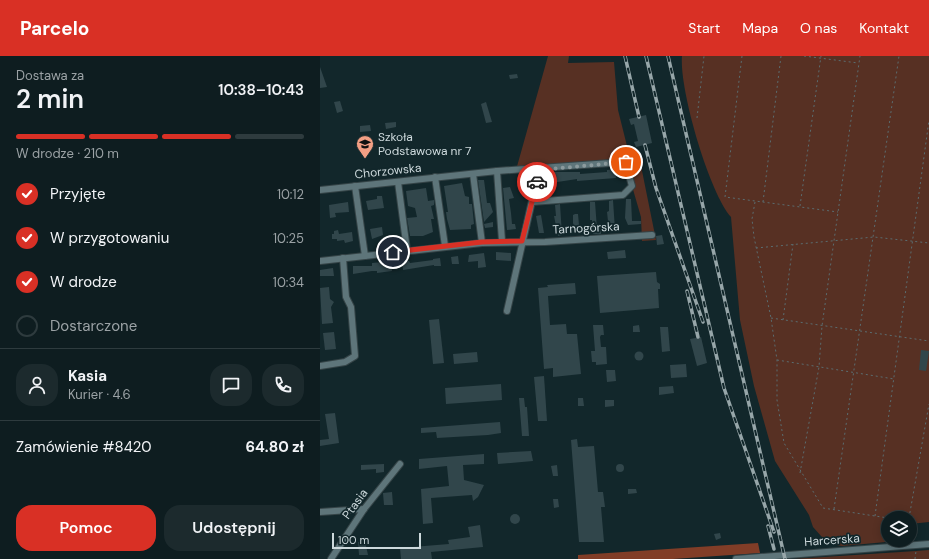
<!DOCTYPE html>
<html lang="pl">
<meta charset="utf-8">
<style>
:root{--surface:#0e1d20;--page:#1c2a2d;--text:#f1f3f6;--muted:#9ba2a5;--line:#2e3b3e;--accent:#d93025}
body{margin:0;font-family:"DM Sans",sans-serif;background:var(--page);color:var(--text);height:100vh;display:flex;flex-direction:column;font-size:15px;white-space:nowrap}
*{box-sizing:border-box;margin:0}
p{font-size:13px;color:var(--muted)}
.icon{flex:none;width:22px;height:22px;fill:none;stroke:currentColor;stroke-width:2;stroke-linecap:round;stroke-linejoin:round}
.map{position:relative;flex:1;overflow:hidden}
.drawer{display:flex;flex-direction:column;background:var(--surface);width:320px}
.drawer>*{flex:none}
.fabs{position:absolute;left:561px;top:455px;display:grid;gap:8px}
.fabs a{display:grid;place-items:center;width:36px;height:36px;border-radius:50%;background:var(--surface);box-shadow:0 2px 10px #0003,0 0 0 1px var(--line);font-size:20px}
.scale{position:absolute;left:12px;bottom:10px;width:89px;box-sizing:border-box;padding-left:4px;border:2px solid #cdd9dc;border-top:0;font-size:11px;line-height:14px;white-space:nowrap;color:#cdd9dc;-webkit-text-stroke:3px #12272b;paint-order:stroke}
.pin{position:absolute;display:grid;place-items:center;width:34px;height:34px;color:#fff;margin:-17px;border:2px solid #fff;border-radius:50%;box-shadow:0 1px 4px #0007}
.courier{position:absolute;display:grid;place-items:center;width:40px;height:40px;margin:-20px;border:3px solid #d93025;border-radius:50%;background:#fff;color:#222;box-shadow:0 1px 5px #0007}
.summary em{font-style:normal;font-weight:600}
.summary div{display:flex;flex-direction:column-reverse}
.summary{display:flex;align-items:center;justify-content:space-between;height:68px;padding:0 16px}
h1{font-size:26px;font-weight:600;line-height:30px}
.bar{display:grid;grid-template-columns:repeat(4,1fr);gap:6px 4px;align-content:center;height:48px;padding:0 16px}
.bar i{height:5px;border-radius:3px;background:var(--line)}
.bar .active{background:var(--accent)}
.bar p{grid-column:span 4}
.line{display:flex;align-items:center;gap:10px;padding:0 16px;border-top:1px solid var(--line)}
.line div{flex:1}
.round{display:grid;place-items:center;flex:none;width:42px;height:42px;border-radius:16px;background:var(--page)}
ol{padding:0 16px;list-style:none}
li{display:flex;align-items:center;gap:12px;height:44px}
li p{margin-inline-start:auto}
li .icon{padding:4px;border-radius:50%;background:var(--accent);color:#fff;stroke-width:4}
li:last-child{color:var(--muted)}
li i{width:22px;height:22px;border:2px solid var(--line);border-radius:50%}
.button{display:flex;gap:8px;margin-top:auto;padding:8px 16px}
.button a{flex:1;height:46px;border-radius:16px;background:var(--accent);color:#fff;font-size:16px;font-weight:600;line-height:46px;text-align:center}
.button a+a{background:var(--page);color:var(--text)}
header{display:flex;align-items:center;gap:24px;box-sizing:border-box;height:56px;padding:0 20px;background:var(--accent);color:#fff}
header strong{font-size:19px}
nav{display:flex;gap:22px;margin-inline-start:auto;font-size:14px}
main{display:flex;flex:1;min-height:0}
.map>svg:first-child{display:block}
.green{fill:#573023}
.forest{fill:#813d27}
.building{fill:#31464b}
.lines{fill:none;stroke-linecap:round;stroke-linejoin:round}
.minor-casing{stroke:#354447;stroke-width:8}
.path{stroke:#5b6d70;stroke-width:1;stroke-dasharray:2 3;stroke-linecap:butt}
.minor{stroke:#5e757a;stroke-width:6}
.rail-casing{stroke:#97a6a9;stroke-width:3.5}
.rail{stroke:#12272b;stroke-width:2;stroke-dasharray:6;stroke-linecap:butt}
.done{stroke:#8c9b9e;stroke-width:4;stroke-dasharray:0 7.2}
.route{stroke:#d93025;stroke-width:5}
.labels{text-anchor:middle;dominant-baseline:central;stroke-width:3.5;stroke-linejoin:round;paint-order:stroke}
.poi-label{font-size:12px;fill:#cdd9dc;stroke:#12272b;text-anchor:start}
.street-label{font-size:12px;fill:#cdd9dc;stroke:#12272b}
</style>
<header>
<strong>Parcelo</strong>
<nav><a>Start</a><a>Mapa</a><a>O nas</a><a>Kontakt</a></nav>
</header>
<main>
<section class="drawer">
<div class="summary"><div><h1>2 min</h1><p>Dostawa za</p></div><em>10:38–10:43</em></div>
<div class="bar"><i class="active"></i><i class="active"></i><i class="active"></i><i></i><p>W drodze · 210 m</p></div>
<ol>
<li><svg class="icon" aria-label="check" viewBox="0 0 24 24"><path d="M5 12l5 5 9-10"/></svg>Przyjęte<p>10:12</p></li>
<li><svg class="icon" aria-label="check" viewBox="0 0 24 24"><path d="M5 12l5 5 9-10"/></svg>W przygotowaniu<p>10:25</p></li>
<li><svg class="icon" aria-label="check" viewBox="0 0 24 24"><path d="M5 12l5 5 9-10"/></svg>W drodze<p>10:34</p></li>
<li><i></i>Dostarczone</li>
</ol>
<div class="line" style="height:72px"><a class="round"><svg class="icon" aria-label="person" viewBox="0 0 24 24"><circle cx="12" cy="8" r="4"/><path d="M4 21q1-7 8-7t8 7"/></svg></a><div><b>Kasia</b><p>Kurier · 4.6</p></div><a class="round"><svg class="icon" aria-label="chat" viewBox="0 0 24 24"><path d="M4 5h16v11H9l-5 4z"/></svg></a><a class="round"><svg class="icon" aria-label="phone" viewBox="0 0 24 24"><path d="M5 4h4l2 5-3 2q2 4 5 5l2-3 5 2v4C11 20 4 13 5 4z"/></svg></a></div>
<div class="line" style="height:52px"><div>Zamówienie #8420</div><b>64.80 zł</b></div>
<div class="button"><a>Pomoc</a><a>Udostępnij</a></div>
</section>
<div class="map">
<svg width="609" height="503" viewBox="0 0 609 503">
<rect width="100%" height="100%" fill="#12272b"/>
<g class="green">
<polygon points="228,0 249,0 248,7 294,6 298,54 310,102 319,100 336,184 322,185 321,161 305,106 196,114"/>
<path d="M362,0H609V466L590,468V462H568V484L577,485L522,490L511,488L501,480L493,471L489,459L455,405L434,330L420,264L411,161C389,136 359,33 362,0Z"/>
<polygon points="609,494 609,503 473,503 596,495"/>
</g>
<polygon class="forest" points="438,487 440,497 353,503 258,503 258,499"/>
<g class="building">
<polygon points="0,11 7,31 0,32"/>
<polygon points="197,18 198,22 190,23 189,19"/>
<polygon points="20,45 23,55 17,57 14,46"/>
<polygon points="166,46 172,66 166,67 161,48"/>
<polygon points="326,59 332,87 316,91 314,86 318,85 314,68 311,69 309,63"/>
<polygon points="76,66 76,71 66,73 65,67"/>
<polygon points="50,69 51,75 40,76 40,70"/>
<polygon points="295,113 296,122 257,125 257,123 231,127 222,126 222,119 231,118 234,116 260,116 260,118 287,116 287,114"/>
<polygon points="158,124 164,124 167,147 170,147 173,156 164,166"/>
<polygon points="142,127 145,140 149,141 149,148 152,148 154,168 151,169 151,173 130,174 127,163 126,156 128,156 124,130"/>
<polygon points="190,131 194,142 189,143 191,157 192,168 195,168 196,173 187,174 183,132"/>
<polygon points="106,132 108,145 114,144 114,149 111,150 114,163 111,163 113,176 103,180 90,180 87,162 97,161 95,152 88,150 86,135"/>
<polygon points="57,140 62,140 64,152 48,154 46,145 57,143"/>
<polygon points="306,143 311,143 312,165 321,165 321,168 308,169 305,162"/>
<polygon points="293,144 295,174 289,174 287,156 289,155 289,145"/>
<polygon points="28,146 29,156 15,157 16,161 10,162 9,149"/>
<polygon points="270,146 275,146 277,173 281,173 281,178 273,178 272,164 270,164"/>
<polygon points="240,148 242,179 238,180 234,160 236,160 235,149"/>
<polygon points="255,158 258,158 259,169 254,170 253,167 253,159"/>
<polygon points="221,159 224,177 219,177 216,160"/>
<polygon points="173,166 173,171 165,172 164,168"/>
<polygon points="62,171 63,179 52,183 50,173"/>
<polygon points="18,174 19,178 32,176 33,185 25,187 24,184 17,185 17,183 12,183 12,178 14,178 14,175"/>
<polygon points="342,179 344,188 337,189 336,180"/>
<polygon points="305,194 306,202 288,203 287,196"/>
<polygon points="176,196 191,197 191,205 176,204"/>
<polygon points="164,197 166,211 158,212 158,205 148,206 149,199"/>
<polygon points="138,200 139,208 132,208 131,201"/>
<polygon points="120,202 121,210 114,210 114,209 83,214 82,205 89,205 90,207 113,204 113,203"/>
<polygon points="63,206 71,207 72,215 57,217 57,215 52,215 33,218 33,210 52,210 52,207"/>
<polygon points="13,212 14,220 0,220 0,214"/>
<polygon points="336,216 337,226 340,228 340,233 338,233 339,252 280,257 277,220"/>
<polygon points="255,227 256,238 228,240 230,269 246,268 247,278 257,278 261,318 233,321 233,312 224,313 218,232 228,231 227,229"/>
<polygon points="9,231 10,243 14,246 11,251 13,267 2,268 0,232"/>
<polygon points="119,263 124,307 113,308 109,264"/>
<polygon points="273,269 283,269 284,279 281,279 280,281 281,291 286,291 287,308 276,309 276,306 272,306 271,295 275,295"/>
<polygon points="319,269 320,276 313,276 313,270"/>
<polygon points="340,271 348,271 350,295 342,296"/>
<polygon points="14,276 16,293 5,294 3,277"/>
<polygon points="381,281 387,307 377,310 370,283"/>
<polygon points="601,294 609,295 606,315 599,314"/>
<circle cx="319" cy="300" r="4.5"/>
<polygon points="157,296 158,306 134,308 133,298"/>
<polygon points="366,308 367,321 351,322 350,309"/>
<polygon points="286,314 295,314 296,325 287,326"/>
<polygon points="224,320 227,365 218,365 214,321"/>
<polygon points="181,328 182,344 126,348 125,332"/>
<polygon points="353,330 354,337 339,339 339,331"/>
<polygon points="199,342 204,342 205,351 207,351 209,380 202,380"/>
<polygon points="258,342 263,342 264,350 258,350"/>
<polygon points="285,344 294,344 294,350 285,351"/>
<polygon points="15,357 19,387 0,390 0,384 9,383 5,358"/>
<polygon points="180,366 181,377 168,379 117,382 116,376 101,377 101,372"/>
<polygon points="257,383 258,391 274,390 278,436 283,436 285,451 281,451 284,486 259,486 251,384"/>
<polygon points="211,395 213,405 178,408 177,397"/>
<polygon points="164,398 164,408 143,409 144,424 164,429 158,441 153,445 152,439 111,442 113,467 103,468 101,433 129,430 127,410 99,413 99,403"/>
<polygon points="64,408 64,416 56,417 56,413 41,414 41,409"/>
<circle cx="300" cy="412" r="4"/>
<polygon points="237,409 238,420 233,420 231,410"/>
<polygon points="308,433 316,433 317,437 308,438"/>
<polygon points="72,436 73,449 64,449 63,437"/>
<polygon points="233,443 238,443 239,451 234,452"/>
<circle cx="195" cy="463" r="5"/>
<polygon points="160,469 163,491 111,496 112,503 81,503 80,492 129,488 128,484 150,481 148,471"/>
<polygon points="400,477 401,482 396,484 394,478"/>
<polygon points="45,485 48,499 39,499 38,486"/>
</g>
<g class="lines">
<g class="minor-casing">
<g id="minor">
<polyline points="177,115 182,185"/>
<polyline points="153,118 162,187"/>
<polyline points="115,121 125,190"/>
<polyline points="78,126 87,194"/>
<polyline points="35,130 45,200"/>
<polyline points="0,134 177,115 305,106 312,130 303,139 212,146"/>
<polyline points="0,205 162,187 225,186 332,179"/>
<polyline points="187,255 219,114"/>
<polyline points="0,310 25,306 35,300 31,251 26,241 23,202"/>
<polyline points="0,456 44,453"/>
<polyline points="11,503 44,453 80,408"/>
<polyline points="416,503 609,488"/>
</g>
</g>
<g class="path">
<polyline points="422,0 405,141 518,156"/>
<polyline points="484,0 538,7"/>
<polyline points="377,62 384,0"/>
<polyline points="435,146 432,163 434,181 451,262 457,304 457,344 464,387 503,452 568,462"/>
<polyline points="443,146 461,0"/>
<polyline points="480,150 501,0"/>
<polyline points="436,192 554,181 609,187"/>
<polyline points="451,262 609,285"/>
<polyline points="463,264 473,188"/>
<polyline points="457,304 574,323"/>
<polyline points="480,417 499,311 502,270 540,0"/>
<polyline points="514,453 579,0"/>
<polyline points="555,460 609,64"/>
<polyline points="589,462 609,348"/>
<polyline points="590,474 594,483"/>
<polyline points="595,503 596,495"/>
</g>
<use href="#minor" class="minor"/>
<g class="rail-casing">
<g id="rail">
<polyline points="305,0 319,61"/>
<polyline points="326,0 404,332 454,476"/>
<polyline points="348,0 465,503"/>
<polyline points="325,89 336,132 383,266"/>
<polyline points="367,235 378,281"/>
<polyline points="448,470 454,493"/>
</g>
</g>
<use href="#rail" class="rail"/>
</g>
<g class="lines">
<polyline class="done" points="217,126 219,114 306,106"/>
<polyline class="route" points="73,196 162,186 202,185 217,126"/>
</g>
<defs>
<g id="school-pin" transform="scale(0.9)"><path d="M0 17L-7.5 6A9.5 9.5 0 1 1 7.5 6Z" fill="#f39f84" stroke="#12272b"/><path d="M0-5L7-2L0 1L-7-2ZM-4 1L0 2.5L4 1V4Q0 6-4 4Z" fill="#111"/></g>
</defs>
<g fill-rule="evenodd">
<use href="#school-pin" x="45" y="88"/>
</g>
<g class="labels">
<g class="poi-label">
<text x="58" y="81">Szkoła<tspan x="58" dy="14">Podstawowa nr 7</tspan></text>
</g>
<g class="street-label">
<text transform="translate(68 115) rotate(-6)">Chorzowska</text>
<text transform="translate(266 172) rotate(-3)">Tarnogórska</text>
<text transform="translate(35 448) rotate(-54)">Ptasia</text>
<text transform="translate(512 484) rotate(-4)">Harcerska</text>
</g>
</g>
</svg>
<div class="fabs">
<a><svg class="icon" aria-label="layers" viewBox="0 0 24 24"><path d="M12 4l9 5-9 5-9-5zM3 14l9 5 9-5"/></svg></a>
</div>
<div class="scale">100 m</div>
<div class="pin" style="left:306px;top:106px;background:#ea580c"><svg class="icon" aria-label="bag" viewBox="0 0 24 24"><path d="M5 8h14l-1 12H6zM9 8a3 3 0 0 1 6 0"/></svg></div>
<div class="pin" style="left:73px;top:196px;background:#1f2937"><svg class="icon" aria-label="home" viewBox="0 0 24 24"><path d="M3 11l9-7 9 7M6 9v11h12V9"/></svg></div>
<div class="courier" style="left:217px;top:126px"><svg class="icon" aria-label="car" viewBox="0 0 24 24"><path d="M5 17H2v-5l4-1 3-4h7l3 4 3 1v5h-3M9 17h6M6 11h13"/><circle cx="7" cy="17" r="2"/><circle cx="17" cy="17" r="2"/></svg></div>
</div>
</main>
